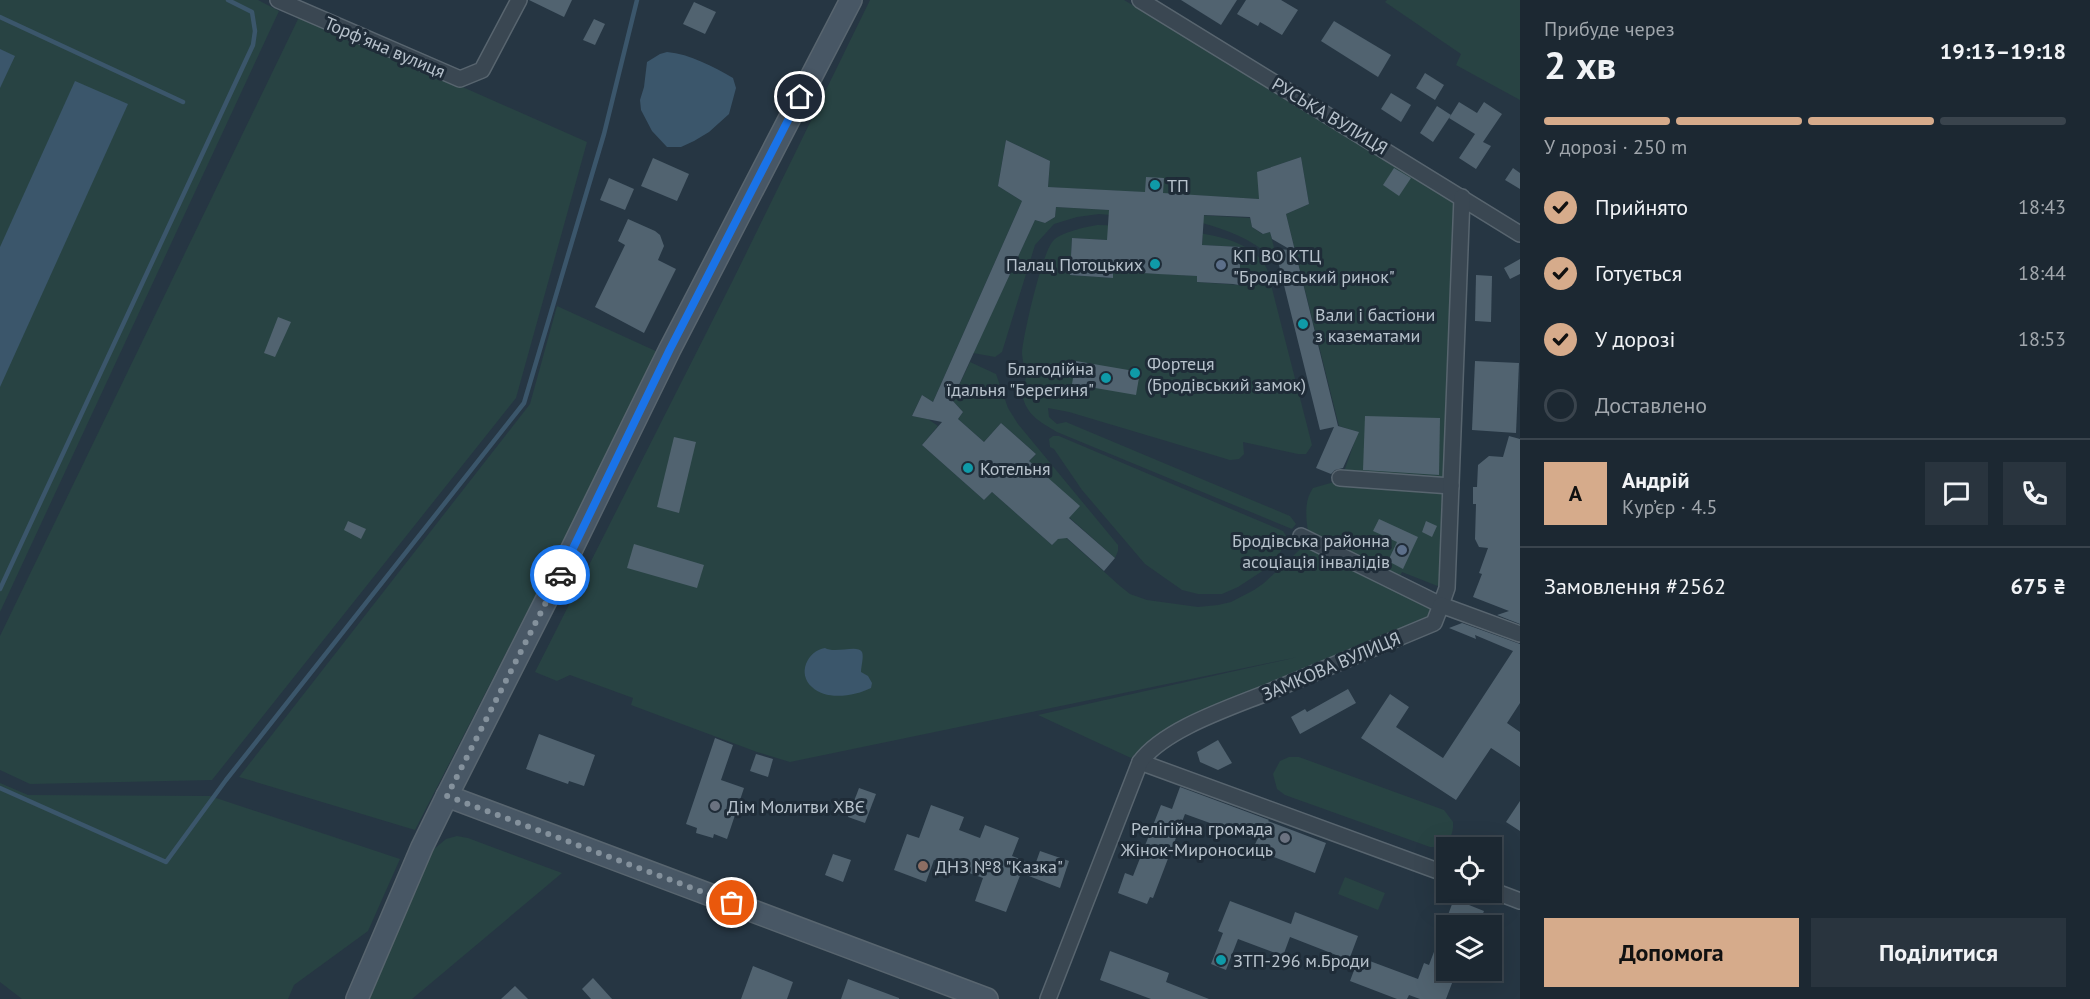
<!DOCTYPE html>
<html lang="uk">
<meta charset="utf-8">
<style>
:root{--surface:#1c2832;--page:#29343e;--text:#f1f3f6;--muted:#a0a6ac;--line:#3a444d;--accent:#d6ab8b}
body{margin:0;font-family:"PT Sans",sans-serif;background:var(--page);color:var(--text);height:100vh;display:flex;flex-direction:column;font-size:22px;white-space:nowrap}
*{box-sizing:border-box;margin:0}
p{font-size:20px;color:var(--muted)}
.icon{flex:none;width:33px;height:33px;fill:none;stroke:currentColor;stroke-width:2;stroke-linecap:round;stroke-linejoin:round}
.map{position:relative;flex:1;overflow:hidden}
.sheet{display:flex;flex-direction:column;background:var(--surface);width:570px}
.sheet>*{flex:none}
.controls{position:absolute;left:1436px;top:837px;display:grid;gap:12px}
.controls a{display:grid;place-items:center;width:66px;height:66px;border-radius:0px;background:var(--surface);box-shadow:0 6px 24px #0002,0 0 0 2px var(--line);font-size:30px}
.pin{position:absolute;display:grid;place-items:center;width:51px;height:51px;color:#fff;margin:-26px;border:3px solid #fff;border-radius:50%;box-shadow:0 2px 6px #0007}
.courier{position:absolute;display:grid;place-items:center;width:60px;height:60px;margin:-30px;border:4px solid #1a73e8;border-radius:50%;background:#fff;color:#222;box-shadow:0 2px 8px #0007}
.overview em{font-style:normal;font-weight:700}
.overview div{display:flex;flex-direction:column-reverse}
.overview{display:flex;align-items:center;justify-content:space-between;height:102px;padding:0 24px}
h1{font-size:39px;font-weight:700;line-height:45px}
.bar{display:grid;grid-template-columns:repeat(4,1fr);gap:9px 6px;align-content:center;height:72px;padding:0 24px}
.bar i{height:8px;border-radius:4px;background:var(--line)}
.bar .active{background:var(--accent)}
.bar p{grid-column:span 4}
.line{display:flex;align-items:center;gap:15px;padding:0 24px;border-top:2px solid var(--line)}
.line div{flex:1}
.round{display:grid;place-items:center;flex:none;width:63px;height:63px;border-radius:0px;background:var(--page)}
ol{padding:0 24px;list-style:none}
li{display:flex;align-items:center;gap:18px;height:66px}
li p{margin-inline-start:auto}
li .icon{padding:6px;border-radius:50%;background:var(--accent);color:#111;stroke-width:4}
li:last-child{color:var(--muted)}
li i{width:33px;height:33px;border:3px solid var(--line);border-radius:50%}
.cta{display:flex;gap:12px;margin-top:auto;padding:12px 24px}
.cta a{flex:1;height:69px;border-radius:0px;background:var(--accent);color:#111;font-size:24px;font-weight:700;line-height:69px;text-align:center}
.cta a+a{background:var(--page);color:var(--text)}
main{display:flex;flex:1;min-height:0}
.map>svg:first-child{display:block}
.green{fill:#284343;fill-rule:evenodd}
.water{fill:#3b566b}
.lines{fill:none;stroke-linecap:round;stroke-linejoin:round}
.stream{stroke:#3b566b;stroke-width:4.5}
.building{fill:#516370}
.street-casing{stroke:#58656f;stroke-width:18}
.secondary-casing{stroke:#58656f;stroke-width:24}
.street{stroke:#3a4752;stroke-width:15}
.secondary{stroke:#485765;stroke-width:21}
.done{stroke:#84919c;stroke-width:6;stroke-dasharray:0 10.8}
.route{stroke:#1a73e8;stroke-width:8}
.culture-dot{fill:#0f9aa8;stroke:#1f2c38;stroke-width:2}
.service-dot{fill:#5c6f8a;stroke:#1f2c38;stroke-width:2}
.worship-dot{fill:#6b7280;stroke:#1f2c38;stroke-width:2}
.education-dot{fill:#8d6e63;stroke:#1f2c38;stroke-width:2}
.labels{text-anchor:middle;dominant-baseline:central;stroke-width:6;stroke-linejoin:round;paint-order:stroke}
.street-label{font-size:18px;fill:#b7c2cc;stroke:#1f2c38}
.poi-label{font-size:18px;fill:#b7c2cc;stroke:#1f2c38;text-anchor:start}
</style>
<main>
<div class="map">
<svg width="1520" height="999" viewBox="0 0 1520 999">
<rect width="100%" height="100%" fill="#263643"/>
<g class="green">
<polygon points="0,0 258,0 279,11 0,612"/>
<path d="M870,0H1124L1371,146L1455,200L1440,587L1402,572L1397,582L1432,607L1426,618L1195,714L1154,737L1131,758L1038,715L1298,657L790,762L757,752L631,705L633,698L570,675L557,681L535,672L734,278ZM1006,140L1050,161L1048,187L1259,199L1258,172L1301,157L1309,204L1286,214L1339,426L1358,432L1341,480L1313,488C1303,502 1306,524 1310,540L1264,583L1254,590L1231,602L1218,605L1198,607L1147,600L1130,594L1120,586L1062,534L1052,545L992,492L984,500L922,445L938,426L928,419L912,416L922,395L933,402L1022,201L998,186Z"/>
<polygon points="1387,0 1520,0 1520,100 1456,65 1461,54 1385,2"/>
<polygon points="300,15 587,142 516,398 212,780 30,784 0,770 0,636"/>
<path d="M1056,207L1250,218L1252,227L1262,234L1270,232L1278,263C1258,242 1229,230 1202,223L1099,214L1077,217L1054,224L1035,245L1002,352L995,357L973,353L1035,220L1045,223L1055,217Z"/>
<path d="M1097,225C1114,225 1131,227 1148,229C1183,231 1250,232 1267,269L1312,445L1306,454H1298L1243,442L1244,454L1239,459L1230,460L1069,412L1048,408L1049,417L1057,424L1066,422L1290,516L1296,524L1292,529L1057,432C1044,424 1029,417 1024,401C1019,387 1027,383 1026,374C1025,367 1022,360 1022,352C1024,332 1042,253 1053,241C1061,232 1086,227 1097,225ZM1203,235L1202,245L1241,247L1239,285L1197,282V276L1113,271L1112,278L1070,275L1072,238L1107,240Z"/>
<polygon points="557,306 660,353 415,830 239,777 530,404"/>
<polygon points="970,362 996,374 1008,408 1018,424 1118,545 1118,551 1115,558 1019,473 1036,454 1001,423 984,442 958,419 963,412 952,400"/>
<polygon points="1053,436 1059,436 1283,531 1288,539 1273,564 1238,587 1222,594 1198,594 1182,590 1145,564 1082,490 1054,449 1050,447 1049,439"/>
<path d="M1289,757H1299L1444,810L1453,822C1454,838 1445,848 1430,847L1285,795L1277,789L1273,774L1280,761Z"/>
<polygon points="0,783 28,795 210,796 400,859 368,931 294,985 288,999 22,999 0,982"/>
<polygon points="457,836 468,838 562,873 412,999 367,999 433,850 446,839"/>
<polygon points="1345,877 1385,893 1378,910 1338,894"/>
</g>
<g class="water">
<polygon points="0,49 15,56 0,88"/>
<path d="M667,52C690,54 714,67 733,78L736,88L729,114L709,132L694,141L681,147H667L652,131L641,110L640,100L644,87L647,62L660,54Z"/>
<polygon points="75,81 128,104 0,387 0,247"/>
<path d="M825,648C835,654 858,644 862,652C864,657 861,666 861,672L868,676L872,683L871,688C855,696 826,701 812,687C797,674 807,651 825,648Z"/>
</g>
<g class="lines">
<g class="stream">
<polyline points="0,17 183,102"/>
<polyline points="0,589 253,45 255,31 252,12 228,0"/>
<polyline points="0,788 166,862 226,780 524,403 604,134 637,0"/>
</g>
</g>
<g class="building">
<polygon points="529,0 572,0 564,17"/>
<polygon points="1181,0 1237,0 1221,25"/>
<polygon points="1246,0 1281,0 1298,10 1282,35 1260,22 1258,26 1237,14"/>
<polygon points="694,2 716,12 705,34 683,24"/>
<polygon points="594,19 605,24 595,45 583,40"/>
<polygon points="1334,21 1391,55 1378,77 1321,41"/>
<polygon points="1425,73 1444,85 1435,100 1416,88"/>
<polygon points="1391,93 1411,105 1401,122 1381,109"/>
<polygon points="1459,102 1477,113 1484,102 1502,114 1483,142 1491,146 1476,169 1459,158 1475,134 1449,118"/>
<polygon points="1437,106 1451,115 1433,142 1420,133"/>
<polygon points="1006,140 1050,161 1048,187 1145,192 1146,177 1164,178 1163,193 1259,199 1257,172 1301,157 1309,204 1286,214 1338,426 1359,432 1343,468 1335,470 1331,474 1316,468 1334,427 1320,430 1275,249 1291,250 1272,239 1270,232 1263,234 1252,227 1250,217 1204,215 1202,245 1241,247 1239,285 1233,284 1197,282 1197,276 1158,274 1113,271 1113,278 1070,275 1072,238 1107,240 1109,210 1056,207 1055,217 1045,223 1035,220 952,400 963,412 958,419 984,442 1001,423 1036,454 1029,461 1080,506 1069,518 1115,558 1104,571 1067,538 1058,539 1052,545 992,492 984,500 922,445 942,422 912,416 922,395 933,402 1022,201 998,186"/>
<polygon points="653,158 689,174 677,201 641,186"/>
<polygon points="1394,168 1411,178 1399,196 1383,185"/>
<polygon points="1513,168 1520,173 1520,189 1505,180"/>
<polygon points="609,178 634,189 625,210 600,200"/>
<polygon points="628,219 655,231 660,235 664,246 658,260 676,269 644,333 595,307 625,245 618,241"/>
<polygon points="1520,259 1520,274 1510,279 1504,268"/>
<polygon points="1476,275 1492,276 1491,322 1475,321"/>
<polygon points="278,317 291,322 275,357 264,353"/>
<polygon points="1076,361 1140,372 1136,395 1072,384"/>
<polygon points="1475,361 1519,363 1516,433 1472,430"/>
<polygon points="1365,416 1440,418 1439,475 1363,470"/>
<polygon points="1509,436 1520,439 1520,624 1497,615 1509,611 1473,597 1482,574 1479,573 1488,548 1479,547 1475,539 1476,504 1473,504 1473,487 1477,487 1478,465 1489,456 1503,457"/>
<polygon points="674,437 696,442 679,513 657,507"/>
<polygon points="1379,519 1418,537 1403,569 1388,561 1397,542 1373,531"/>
<polygon points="348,521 366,529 361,539 344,530"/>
<polygon points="1426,521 1437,526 1432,537 1422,532"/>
<polygon points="634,544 704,565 697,588 627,568"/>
<polygon points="1462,623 1520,644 1520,703 1507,723 1520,732 1520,767 1491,748 1456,800 1361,738 1390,694 1409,707 1396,727 1443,758 1513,651 1475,635 1476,639 1449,628"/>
<polygon points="1348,689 1356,703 1300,734 1291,717 1305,709 1307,712"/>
<polygon points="539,734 595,755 584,786 569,781 568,784 526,769"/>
<polygon points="715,738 733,745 721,780 744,788 727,839 714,834 713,838 696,833 697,828 686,824"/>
<polygon points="1218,740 1232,763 1218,770 1200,762 1197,752"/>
<polygon points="756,754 773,759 768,777 750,771"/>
<polygon points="1180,787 1269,820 1268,821 1326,843 1315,873 1253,849 1257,840 1185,814 1153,898 1150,897 1147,904 1118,893 1125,873 1133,876 1161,805 1172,809"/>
<polygon points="859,788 876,794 865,823 848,817"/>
<polygon points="1520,801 1520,831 1506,822"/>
<polygon points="931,805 964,817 959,830 980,838 985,825 1019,838 1012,856 1035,865 1040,851 1069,861 1060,888 1021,873 1006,912 975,901 983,878 934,860 926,882 894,870 907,834 919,838"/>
<polygon points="833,854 851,860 843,882 825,875"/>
<polygon points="1454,899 1484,911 1478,926 1446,926 1446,970 1457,970 1446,999 1420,999 1409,995 1407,999 1397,999 1350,981 1359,957 1418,979 1424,963 1429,965"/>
<polygon points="1230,901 1291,924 1295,912 1358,936 1349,960 1290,937 1283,956 1238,939 1226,970 1211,964 1223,933 1218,931"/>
<polygon points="1110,951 1169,973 1166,982 1209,999 1151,999 1100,980"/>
<polygon points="753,966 793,982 787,999 741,999"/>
<polygon points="593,978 612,999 591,999 582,989"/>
<polygon points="848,979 899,998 899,999 841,999"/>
<polygon points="515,986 528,999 501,999"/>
</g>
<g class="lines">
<g class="street-casing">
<g id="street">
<polyline points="278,0 460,79 482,70 519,0"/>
<polyline points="1140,0 1520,234"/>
<polyline points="1340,478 1451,486"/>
<polyline points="1301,536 1441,605 1447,588 1462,197"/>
<polyline points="1140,762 1446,874"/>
<polyline points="1491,890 1520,901"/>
<path d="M1048,999L1140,762C1166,727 1236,706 1276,689C1329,667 1381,645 1434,623L1441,605L1520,634"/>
</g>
</g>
<g class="secondary-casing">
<g id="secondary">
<polyline points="447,796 987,999"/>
<polyline points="357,999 422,847 447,796 564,565 670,349 851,0"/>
</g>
</g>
<use href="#street" class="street"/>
<use href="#secondary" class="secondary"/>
</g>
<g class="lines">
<polyline class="done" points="560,575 447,796 732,903"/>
<polyline class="route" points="560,575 670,349 800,97"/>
</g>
<g class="culture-dot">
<circle cx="1155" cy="185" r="6"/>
<circle cx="1155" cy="264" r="6"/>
<circle cx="1303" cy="324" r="6"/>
<circle cx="1135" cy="373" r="6"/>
<circle cx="1106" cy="378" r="6"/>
<circle cx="968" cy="468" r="6"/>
<circle cx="1221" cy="960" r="6"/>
</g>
<g class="service-dot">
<circle cx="1221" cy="265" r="6"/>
<circle cx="1402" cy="550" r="6"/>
</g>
<g class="worship-dot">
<circle cx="715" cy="806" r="6"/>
<circle cx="1285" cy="838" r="6"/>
</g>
<circle class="education-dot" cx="923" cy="866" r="6"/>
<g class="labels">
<g class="street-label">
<text transform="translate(385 47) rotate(23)">Торфʼяна вулиця</text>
<text transform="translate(1330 116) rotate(31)">РУСЬКА ВУЛИЦЯ</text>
<text transform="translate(1331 666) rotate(-23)">ЗАМКОВА ВУЛИЦЯ</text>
</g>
<g class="poi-label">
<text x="1167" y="185">ТП</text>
<text x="1233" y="255">КП ВО КТЦ<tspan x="1233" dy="21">"Бродівський ринок"</tspan></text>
<text x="1143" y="264" text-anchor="end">Палац Потоцьких</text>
<text x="1315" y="314">Вали і бастіони<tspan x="1315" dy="21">з казематами</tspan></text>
<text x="1147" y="363">Фортеця<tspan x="1147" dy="21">(Бродівський замок)</tspan></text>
<text x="1094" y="368" text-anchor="end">Благодійна<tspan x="1094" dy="21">їдальня "Берегиня"</tspan></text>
<text x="980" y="468">Котельня</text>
<text x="1390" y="540" text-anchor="end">Бродівська районна<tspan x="1390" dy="21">асоціація інвалідів</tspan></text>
<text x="727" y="806">Дім Молитви ХВЄ</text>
<text x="1273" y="828" text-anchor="end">Релігійна громада<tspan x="1273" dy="21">Жінок-Мироносиць</tspan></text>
<text x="935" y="866">ДНЗ №8 "Казка"</text>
<text x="1233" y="960">ЗТП-296 м.Броди</text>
</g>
</g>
</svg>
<div class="controls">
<a><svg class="icon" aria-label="locate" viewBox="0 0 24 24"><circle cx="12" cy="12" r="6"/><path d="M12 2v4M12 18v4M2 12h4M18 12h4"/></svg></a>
<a><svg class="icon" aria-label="layers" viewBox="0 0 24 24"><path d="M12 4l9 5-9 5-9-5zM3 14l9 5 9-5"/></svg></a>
</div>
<div class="pin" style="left:732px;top:903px;background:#ea580c"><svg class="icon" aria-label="bag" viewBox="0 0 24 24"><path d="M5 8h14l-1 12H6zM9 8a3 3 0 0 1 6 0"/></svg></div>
<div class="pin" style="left:800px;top:97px;background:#1f2937"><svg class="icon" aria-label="home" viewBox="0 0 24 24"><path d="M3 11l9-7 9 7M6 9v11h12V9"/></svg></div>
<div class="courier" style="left:560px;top:575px"><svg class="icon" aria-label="car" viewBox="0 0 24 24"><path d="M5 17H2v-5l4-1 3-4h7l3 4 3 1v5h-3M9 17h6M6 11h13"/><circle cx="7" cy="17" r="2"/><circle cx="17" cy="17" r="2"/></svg></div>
</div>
<section class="sheet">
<div class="overview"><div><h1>2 хв</h1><p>Прибуде через</p></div><em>19:13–19:18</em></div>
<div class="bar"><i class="active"></i><i class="active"></i><i class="active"></i><i></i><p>У дорозі · 250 m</p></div>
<ol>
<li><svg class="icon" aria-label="check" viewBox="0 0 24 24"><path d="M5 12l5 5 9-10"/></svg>Прийнято<p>18:43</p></li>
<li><svg class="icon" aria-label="check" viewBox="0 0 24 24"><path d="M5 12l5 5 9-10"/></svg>Готується<p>18:44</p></li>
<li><svg class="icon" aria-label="check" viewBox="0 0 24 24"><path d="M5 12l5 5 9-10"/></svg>У дорозі<p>18:53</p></li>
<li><i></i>Доставлено</li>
</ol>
<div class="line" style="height:108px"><b class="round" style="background:var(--accent);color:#111">А</b><div><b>Андрій</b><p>Кур’єр · 4.5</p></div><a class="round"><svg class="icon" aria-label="chat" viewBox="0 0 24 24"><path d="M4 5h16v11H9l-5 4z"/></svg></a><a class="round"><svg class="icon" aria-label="phone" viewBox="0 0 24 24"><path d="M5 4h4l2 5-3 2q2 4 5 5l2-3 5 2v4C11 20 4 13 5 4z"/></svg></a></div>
<div class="line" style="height:78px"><div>Замовлення #2562</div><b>675 ₴</b></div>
<div class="cta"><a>Допомога</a><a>Поділитися</a></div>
</section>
</main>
